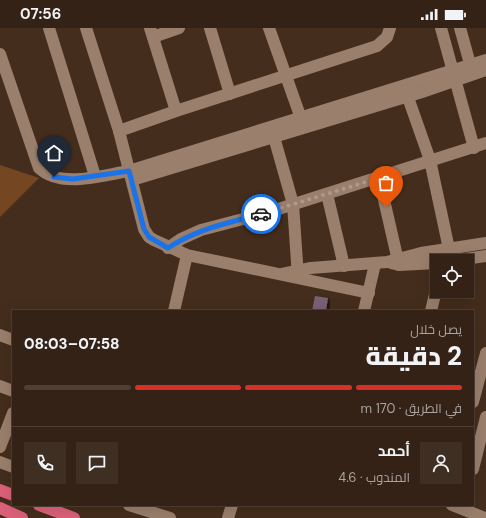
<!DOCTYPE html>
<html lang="ar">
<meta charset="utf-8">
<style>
:root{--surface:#332215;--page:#3e2f22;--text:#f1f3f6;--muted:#a9a4a0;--line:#4e3f34;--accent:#d93025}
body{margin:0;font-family:"DM Sans",Cairo,sans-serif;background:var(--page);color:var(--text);direction:rtl;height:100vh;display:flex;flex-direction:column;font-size:15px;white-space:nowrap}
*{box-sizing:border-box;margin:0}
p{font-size:13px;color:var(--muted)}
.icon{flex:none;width:22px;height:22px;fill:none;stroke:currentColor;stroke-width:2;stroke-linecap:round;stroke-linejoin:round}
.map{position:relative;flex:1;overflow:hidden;direction:ltr}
.sheet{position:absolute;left:12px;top:282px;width:462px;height:196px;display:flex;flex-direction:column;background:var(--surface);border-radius:0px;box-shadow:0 4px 16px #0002,0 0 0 1px var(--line);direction:rtl}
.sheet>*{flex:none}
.buttons{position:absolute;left:430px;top:226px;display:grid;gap:8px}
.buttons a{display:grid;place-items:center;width:44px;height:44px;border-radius:0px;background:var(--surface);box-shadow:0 4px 16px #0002,0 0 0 1px var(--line);font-size:20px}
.pin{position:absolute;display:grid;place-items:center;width:34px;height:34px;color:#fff;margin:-41px -17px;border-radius:50% 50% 50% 0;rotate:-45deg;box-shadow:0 0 4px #0007}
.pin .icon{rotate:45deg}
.courier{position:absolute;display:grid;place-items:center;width:40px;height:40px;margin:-20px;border:3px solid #1a73e8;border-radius:50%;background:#fff;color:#222;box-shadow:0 1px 5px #0007}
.head em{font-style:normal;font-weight:800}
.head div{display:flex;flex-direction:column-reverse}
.head{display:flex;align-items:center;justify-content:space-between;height:68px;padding:0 12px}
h1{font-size:26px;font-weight:800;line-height:30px}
.bar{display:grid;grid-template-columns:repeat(4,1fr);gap:6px 4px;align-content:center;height:48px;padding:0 12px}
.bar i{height:5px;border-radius:3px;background:var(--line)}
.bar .on{background:var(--accent)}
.bar p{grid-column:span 4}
.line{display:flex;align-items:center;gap:10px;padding:0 12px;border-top:1px solid var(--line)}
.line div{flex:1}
.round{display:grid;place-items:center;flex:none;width:42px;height:42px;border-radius:0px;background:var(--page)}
.status{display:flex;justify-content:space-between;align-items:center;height:28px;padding:0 20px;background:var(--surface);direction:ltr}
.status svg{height:11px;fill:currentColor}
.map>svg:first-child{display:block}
.green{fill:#744622}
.building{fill:#786075;filter:url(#shadow)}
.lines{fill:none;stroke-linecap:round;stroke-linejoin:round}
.minor{stroke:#9a7f6c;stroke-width:12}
.highway{stroke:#dc617a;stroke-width:12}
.done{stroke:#ac9a8d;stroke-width:4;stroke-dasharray:0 7.2}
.route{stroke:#1a73e8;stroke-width:5}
</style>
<div class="status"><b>07:56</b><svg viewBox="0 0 49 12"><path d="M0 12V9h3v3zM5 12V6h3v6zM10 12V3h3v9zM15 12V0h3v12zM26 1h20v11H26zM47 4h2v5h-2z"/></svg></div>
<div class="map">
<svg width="486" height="490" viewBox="0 0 486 490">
<defs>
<filter id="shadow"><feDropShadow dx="3.5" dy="2" stdDeviation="2" flood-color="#0009"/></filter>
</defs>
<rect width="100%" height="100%" fill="#442d1c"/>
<polygon class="green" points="0,137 39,150 0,189"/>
<polygon class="building" points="315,268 328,270 326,283 312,283"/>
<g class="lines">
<g class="minor">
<polyline points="49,0 95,148"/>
<polyline points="86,0 119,103 144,201 149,209 154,212 187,227 369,265"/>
<polyline points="150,0 176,83"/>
<polyline points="210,0 230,66"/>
<polyline points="269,0 303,96"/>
<polyline points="441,0 474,120"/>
<polyline points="460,0 472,43"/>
<polyline points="153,9 179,0"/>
<path d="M0,26L39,140C61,161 102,147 129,143L486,32"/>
<polyline points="405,61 430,132 449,221"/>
<polyline points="119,103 176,83 377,18 387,9 390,0"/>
<polyline points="274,109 293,176 298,249"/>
<polyline points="379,150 399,237"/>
<polyline points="132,152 422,64 486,42"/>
<polyline points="327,166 344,238"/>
<polyline points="168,220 181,211 201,202 266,185 486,115"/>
<polyline points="452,233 486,228"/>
<polyline points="391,235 399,237 437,235"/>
<polyline points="282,246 311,240 387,234 421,225 486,215"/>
<polyline points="174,283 187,227"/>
<polyline points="364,283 375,236"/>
<polyline points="431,283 437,258"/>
<polyline points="0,307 13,312"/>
<polyline points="0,358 13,363"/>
<polyline points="473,374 486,325"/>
<polyline points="0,419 13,385"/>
<polyline points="0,434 13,439"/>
<polyline points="473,441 486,389"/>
<polyline points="129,477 170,490"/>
<polyline points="452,477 485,490"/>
<polyline points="228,490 232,477"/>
</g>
<g class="highway">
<polyline points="0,462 13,467"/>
<polyline points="39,477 74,490"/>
<polyline points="0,480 22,490"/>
</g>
</g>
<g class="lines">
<polyline class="done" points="261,186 379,150 386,179"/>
<path class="route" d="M54,149L73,151L129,143L144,201L149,209L168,220C196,201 228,195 261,186"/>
</g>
</svg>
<div class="buttons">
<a><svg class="icon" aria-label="locate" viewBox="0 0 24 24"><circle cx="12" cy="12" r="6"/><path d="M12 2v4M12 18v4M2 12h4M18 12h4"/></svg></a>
</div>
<div class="pin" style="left:386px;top:179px;background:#ea580c"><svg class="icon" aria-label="bag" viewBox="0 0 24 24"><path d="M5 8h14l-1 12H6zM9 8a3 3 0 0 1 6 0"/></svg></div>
<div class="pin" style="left:54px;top:149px;background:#1f2937"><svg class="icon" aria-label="home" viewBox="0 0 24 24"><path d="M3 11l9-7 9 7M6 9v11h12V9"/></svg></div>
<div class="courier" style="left:261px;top:186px"><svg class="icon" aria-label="car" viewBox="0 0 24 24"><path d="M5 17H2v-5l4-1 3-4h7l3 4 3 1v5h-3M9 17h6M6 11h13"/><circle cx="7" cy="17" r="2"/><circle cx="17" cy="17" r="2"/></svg></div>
<section class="sheet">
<div class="head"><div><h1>2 دقيقة</h1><p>يصل خلال</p></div><em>07:58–08:03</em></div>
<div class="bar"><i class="on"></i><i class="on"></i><i class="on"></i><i></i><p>في الطريق · 170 m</p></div>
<div class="line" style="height:72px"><a class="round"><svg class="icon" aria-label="person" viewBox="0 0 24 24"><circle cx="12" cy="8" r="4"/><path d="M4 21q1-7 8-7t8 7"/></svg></a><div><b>أحمد</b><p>المندوب · 4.6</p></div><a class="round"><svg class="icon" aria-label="chat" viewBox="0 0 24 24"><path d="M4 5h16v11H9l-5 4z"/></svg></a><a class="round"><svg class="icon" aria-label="phone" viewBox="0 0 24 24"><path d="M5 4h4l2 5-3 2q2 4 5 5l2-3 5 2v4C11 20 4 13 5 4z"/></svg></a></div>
</section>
</div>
